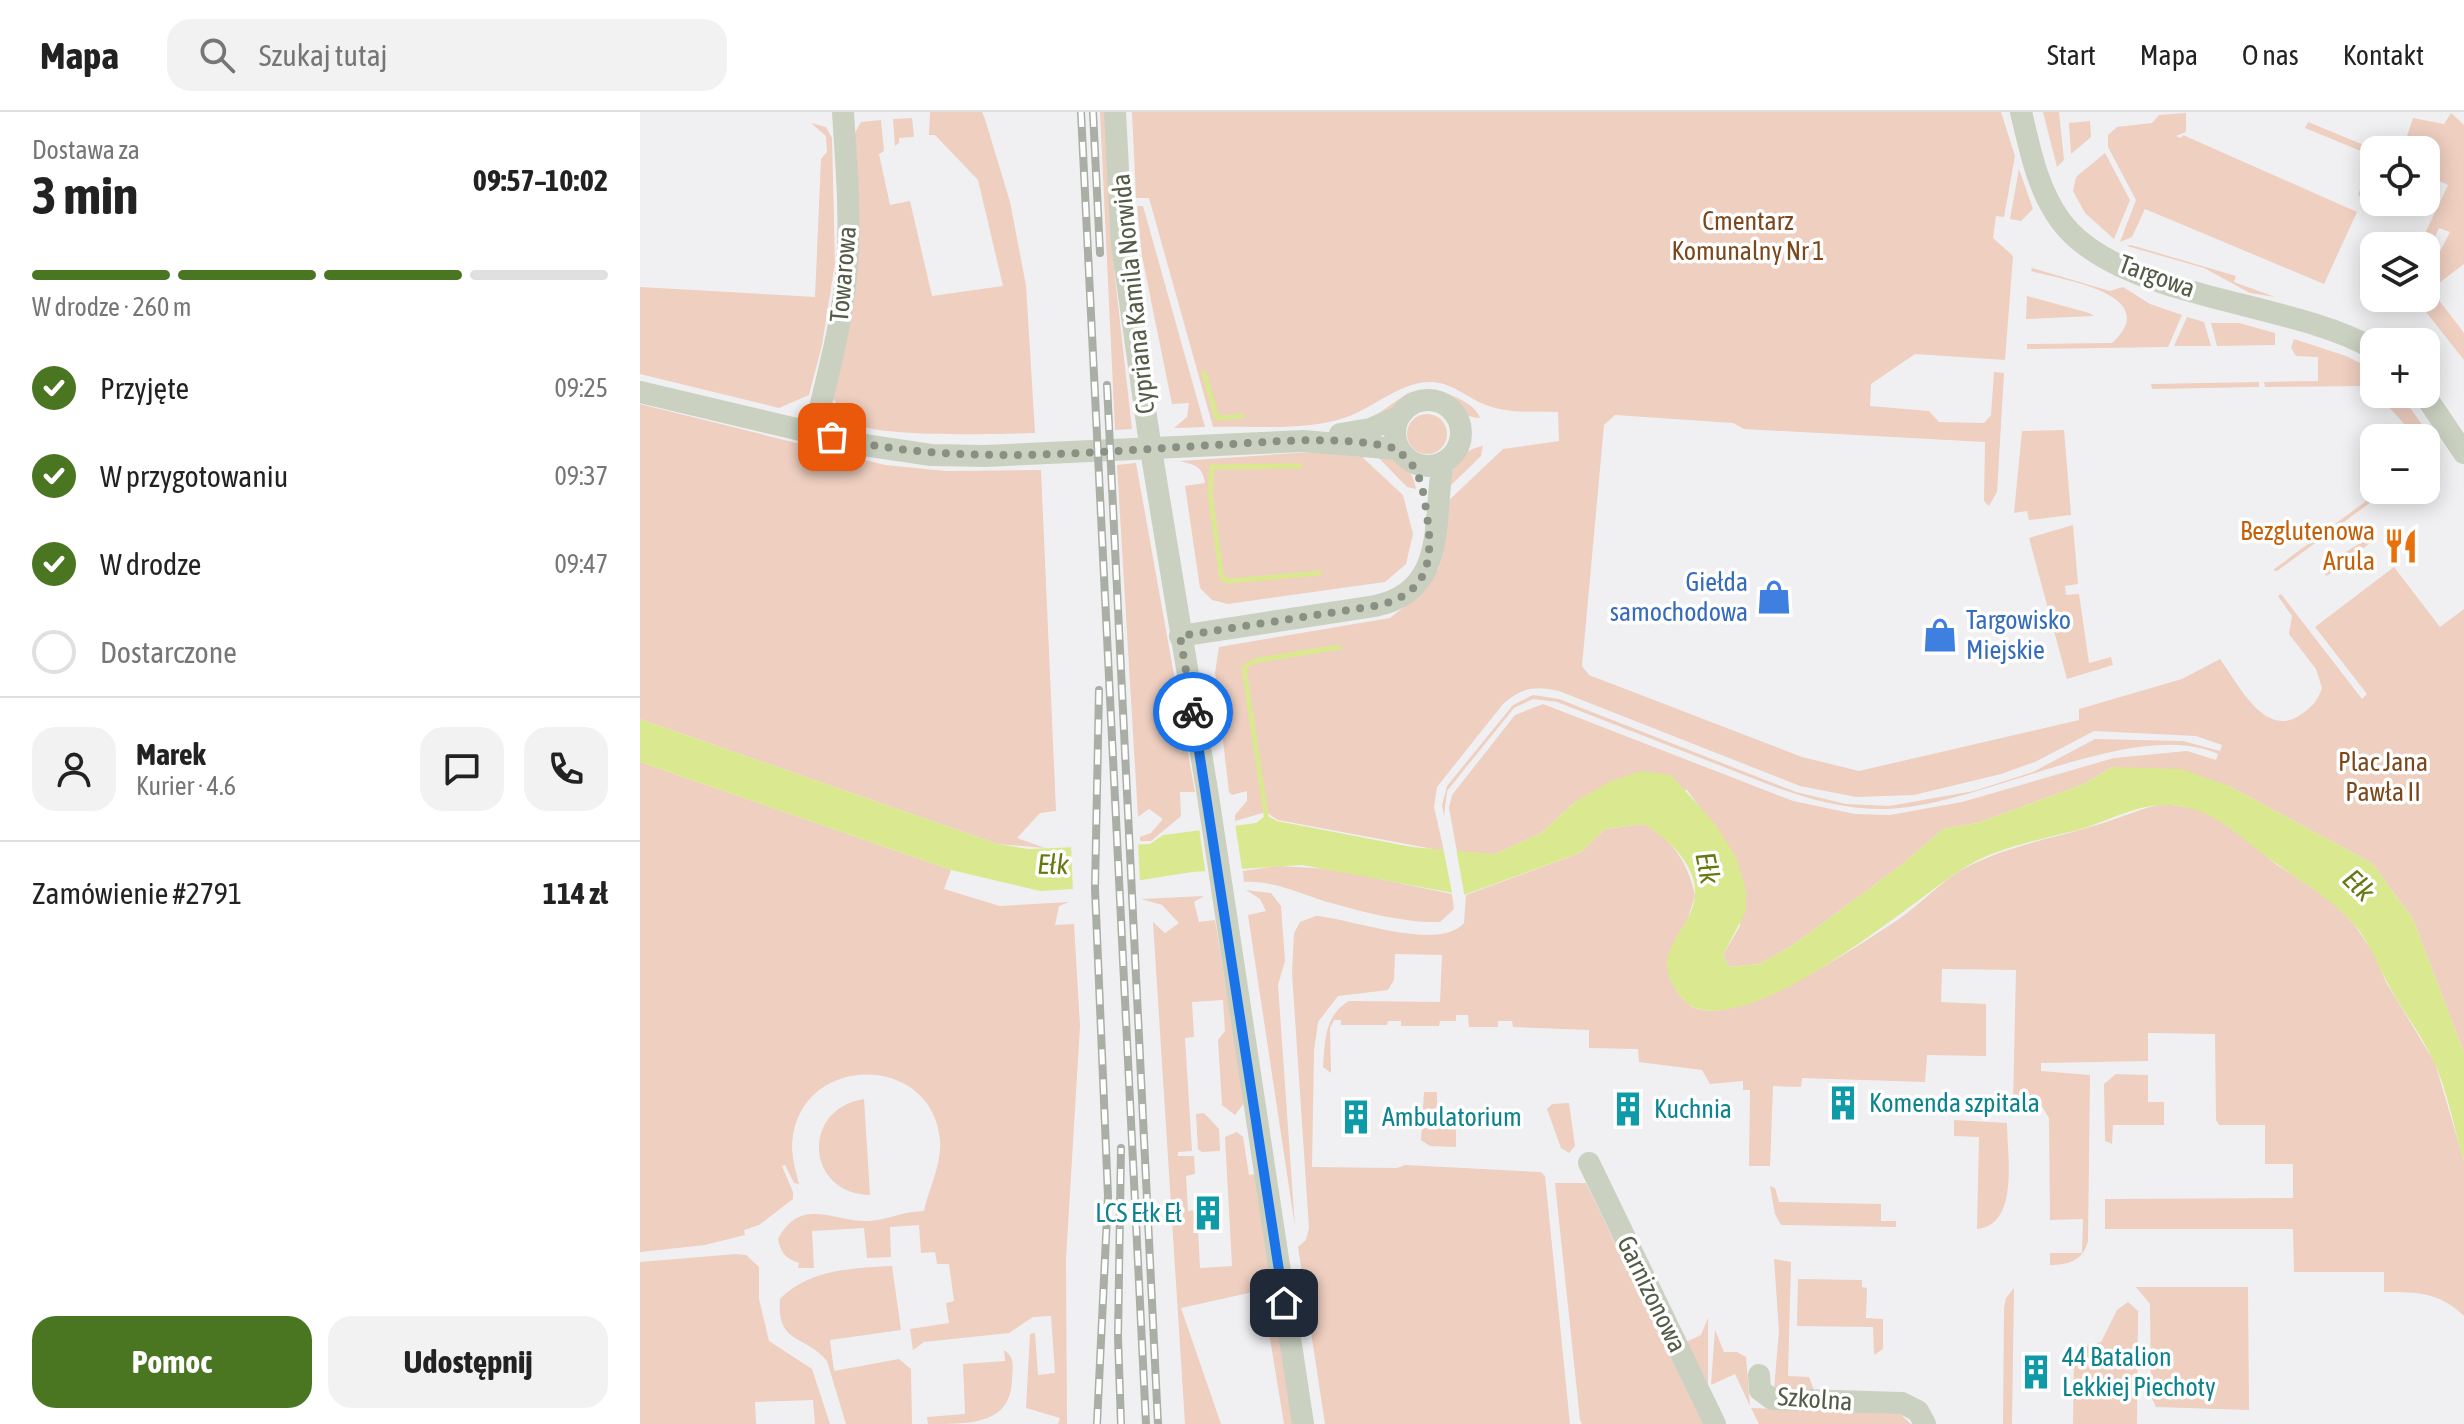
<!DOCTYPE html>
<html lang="pl">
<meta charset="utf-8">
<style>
:root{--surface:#fff;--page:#f2f2f2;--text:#222;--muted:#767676;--line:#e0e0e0;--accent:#4a7621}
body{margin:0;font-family:"Asap Condensed",sans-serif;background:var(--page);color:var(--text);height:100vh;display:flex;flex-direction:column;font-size:30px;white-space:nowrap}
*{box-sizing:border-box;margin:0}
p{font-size:26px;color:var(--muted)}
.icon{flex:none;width:44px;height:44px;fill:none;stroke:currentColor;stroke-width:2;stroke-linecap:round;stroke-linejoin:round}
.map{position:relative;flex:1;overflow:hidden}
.panel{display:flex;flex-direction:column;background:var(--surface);width:640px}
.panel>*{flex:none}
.fabs{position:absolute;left:1720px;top:24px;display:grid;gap:16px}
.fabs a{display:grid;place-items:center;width:80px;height:80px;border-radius:16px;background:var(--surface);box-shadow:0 4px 20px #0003;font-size:40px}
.pin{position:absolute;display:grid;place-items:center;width:68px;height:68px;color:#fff;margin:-34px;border-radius:16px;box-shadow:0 4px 12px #0006}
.courier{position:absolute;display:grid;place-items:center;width:80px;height:80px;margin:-40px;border:6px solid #1a73e8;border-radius:50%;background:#fff;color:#222;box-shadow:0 2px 10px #0007}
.overview em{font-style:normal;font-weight:700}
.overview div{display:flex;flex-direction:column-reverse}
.overview{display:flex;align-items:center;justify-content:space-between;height:136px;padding:0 32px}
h1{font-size:52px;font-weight:700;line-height:60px}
.bar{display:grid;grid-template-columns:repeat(4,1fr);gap:12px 8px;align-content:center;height:96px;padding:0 32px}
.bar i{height:10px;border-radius:6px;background:var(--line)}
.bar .current{background:var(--accent)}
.bar p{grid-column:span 4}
.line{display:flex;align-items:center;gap:20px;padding:0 32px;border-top:2px solid var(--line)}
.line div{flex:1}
.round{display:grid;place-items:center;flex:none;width:84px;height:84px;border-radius:24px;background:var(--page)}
ol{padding:0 32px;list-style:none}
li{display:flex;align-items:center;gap:24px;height:88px}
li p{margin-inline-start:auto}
li .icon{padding:8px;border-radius:50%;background:var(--accent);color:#fff;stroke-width:4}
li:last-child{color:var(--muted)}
li i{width:44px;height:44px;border:4px solid var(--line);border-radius:50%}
.button{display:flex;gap:16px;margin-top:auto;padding:16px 32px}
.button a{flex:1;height:92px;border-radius:24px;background:var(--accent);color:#fff;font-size:32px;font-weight:700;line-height:92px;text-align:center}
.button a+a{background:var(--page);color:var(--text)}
header{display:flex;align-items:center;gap:48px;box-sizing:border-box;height:112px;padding:0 40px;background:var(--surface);border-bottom:2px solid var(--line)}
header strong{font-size:38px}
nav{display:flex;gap:44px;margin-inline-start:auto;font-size:28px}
.search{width:560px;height:72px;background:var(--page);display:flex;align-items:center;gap:20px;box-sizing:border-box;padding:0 28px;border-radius:24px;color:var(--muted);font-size:30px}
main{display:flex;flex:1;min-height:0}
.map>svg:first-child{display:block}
.green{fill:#eecfc0}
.water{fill:#dae98f}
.pier{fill:#f0f0f2}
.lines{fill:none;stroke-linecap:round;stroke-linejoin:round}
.stream{stroke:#dae98f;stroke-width:5}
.minor{stroke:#cad1c1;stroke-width:22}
.rail-casing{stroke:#a9afa5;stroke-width:8}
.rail{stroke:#fff;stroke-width:5;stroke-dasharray:15;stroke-linecap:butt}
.minor-bridge{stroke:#cad1c1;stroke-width:22}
.done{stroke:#8b9084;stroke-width:8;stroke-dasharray:0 14.4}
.route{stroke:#1a73e8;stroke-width:10}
.labels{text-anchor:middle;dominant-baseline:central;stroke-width:7;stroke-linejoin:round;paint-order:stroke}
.park-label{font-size:26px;fill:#7c471b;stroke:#fff}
.street-label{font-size:26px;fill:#545c48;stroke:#fff}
.food-label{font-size:26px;fill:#c56008;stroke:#fff;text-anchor:end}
.shop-label{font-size:26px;fill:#366cbe;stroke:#fff;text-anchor:end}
.culture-label{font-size:26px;fill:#0d838f;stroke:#fff;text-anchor:start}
.water-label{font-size:28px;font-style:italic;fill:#687912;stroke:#fff}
</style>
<header>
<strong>Mapa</strong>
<div class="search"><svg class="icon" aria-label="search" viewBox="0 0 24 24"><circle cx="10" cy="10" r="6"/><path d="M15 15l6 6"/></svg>Szukaj tutaj</div>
<nav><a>Start</a><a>Mapa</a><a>O nas</a><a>Kontakt</a></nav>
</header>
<main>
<section class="panel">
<div class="overview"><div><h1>3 min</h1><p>Dostawa za</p></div><em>09:57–10:02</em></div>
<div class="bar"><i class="current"></i><i class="current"></i><i class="current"></i><i></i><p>W drodze · 260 m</p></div>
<ol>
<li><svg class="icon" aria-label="check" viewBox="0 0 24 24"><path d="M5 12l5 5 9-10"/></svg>Przyjęte<p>09:25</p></li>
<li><svg class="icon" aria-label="check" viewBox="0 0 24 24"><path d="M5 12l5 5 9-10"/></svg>W przygotowaniu<p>09:37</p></li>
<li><svg class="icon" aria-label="check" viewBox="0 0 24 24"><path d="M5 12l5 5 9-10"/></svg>W drodze<p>09:47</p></li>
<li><i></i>Dostarczone</li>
</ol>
<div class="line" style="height:144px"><a class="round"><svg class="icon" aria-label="person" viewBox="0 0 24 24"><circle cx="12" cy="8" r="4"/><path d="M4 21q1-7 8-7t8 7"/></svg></a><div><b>Marek</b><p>Kurier · 4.6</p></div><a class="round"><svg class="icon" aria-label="chat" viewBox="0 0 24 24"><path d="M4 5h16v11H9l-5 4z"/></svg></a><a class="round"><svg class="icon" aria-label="phone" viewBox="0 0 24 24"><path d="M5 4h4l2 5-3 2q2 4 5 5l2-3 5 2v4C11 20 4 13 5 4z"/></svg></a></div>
<div class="line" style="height:104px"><div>Zamówienie #2791</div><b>114 zł</b></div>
<div class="button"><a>Pomoc</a><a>Udostępnij</a></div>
</section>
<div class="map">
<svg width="1824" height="1312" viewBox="0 0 1824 1312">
<rect width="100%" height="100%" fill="#f0f0f2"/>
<g class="green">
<path d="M290,0H342L345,7L370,90L386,173L395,321C361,322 236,326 214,311C206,306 199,294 193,287L215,21L221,10L241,8L244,39L239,42L250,93L270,89L292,184L363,174L338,68L295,23H289Z"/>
<polygon points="460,0 466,0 472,138 492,317 475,318"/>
<path d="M492,0H1361L1375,44L1364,105L1356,104L1353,126L1373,144L1365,248L1275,242L1231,272L1230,294L1289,299L1299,310L1344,311L1351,303L1354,260L1364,261L1357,380L1349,394L1344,389L1345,330L1104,317L1093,311L975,303L964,313L942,554L949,563L1162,645L1219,659L1439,608V597L1542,567L1580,547C1599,573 1626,630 1663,601C1673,594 1678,588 1682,576L1676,557L1649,522L1652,504L1638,484L1641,482L1722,587L1727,582L1675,515L1754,455L1800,515L1824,497V941L1773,807L1732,751L1589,674L1472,655L1444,672L1337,711L1303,717L1260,754L1150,835L1119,852L1089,855L1083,843L1100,814L1096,745L1047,678L936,689L901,721L855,742L817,740L809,696L812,683L875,603L903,592L1153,689L1215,702L1250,703L1322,690L1474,646L1547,639L1576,648L1578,642C1495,604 1340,695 1246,697C1183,698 1128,672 1071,650C1019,630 968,610 917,590L893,587L874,596L807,679L804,704L802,693L807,674L873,593L893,583L919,587L1156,680L1206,692L1249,694L1334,679L1393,660L1455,627L1543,629L1580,639L1582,633L1556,624L1454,619L1395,650L1361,662L1274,683L1216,685L1160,674L919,579C896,573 880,576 863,592L797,675L794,695L804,739L638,708L626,700L595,709V703L607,689V679L592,683L589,680L575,561L579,535L750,506L784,479L799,456L803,441L804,393L863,337L919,329L918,300C894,299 869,302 846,293C827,286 812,270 790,270C761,270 734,295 707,305C667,319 615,314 573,315L509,86H496Z"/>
<polygon points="1403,0 1419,0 1424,48 1417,55"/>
<polygon points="1546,1 1546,20 1536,24 1541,26 1543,23 1717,100 1684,172 1505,97 1492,125 1480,130 1496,88 1468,35 1468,23 1477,15 1512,11 1519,3"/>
<polygon points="1811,1 1824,13 1824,152 1795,174 1786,161 1796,154 1794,151 1810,120 1799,116 1786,146 1786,134 1779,134 1808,73 1786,63 1786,38 1771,38 1764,33 1773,6 1804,12"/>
<polygon points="272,6 274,25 259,26 259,31 255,34 253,7"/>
<polygon points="1450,9 1451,25 1431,42 1429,11"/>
<polygon points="1668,10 1736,38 1734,62 1724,86 1718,83 1733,44 1665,16"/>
<polygon points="171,11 186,15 192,26 195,151 182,233 169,283 139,296 0,262 0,175 175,185 181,47 187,40 186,24"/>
<polygon points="1465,41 1490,88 1474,127 1445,101 1433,79 1436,65"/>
<polygon points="1379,57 1393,97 1381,109 1370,107"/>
<polygon points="497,94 503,94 565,315 534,316 547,305 549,291 532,292 502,144"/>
<polygon points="1491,133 1596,164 1594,170 1635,185 1610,181 1564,156 1487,134"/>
<path d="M1392,156L1470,179L1483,175L1510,192L1542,203L1528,235L1387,237V232L1472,231C1525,182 1422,168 1391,159Z"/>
<polygon points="1786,171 1824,221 1824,248 1775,186 1786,186"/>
<polygon points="1387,184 1449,201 1454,204 1386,207"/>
<polygon points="1547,205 1564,210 1571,234 1534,234"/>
<polygon points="1571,211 1599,211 1635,221 1635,233 1577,234"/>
<polygon points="1654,227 1706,244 1734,258 1734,278 1730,274 1625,275 1624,270 1678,269 1678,245 1656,244 1651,236"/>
<polygon points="1619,270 1619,275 1512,277 1511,272"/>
<path d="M788,277C804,279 835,290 840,306C817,306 808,279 783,282C768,284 764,295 751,301C746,304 738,304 733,305L768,281Z"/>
<polygon points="1737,282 1760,282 1799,336 1789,339 1786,326 1777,326"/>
<polygon points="0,292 245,353 306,359 401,358 416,699 400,701 377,726 405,736 358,732 0,607"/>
<circle cx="787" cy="322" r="20"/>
<polygon points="1424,318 1431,403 1389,408 1387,399 1374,401 1382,319"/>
<path d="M843,334L841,344L809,375C812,354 819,339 843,334Z"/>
<path d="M672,340L722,345L763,383L773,422L766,452L745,470L588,492L572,488L560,476L545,374L565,371C562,352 553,353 540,349Z"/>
<path d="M735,342C757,346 772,354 776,377L767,375Z"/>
<polygon points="496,351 555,680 540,680 541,704 511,729 500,729 500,725 511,721 523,707 509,697 498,705 477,353"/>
<polygon points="1741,378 1742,382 1637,459 1633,458"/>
<polygon points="1433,413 1438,472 1425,474 1426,483 1439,482 1449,551 1471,545 1473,553 1427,567 1389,426"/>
<polygon points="1731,424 1734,428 1687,464 1679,457"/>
<path d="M0,650L311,758L304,777L360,794L429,790L419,794L415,813L434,812L440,914L426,1147L427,1312H418L420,1306L386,1296L390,1222L395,1221L398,1263L415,1261L411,1204L393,1205L369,1221L284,1230L273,1238L270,1217L309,1211L306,1191L314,1189L309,1152H297L295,1140L281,1141L279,1113L250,1115L251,1145L227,1146L224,1116L172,1119L174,1156H158L159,1151C145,1146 141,1141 138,1127C161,1083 195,1111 229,1109C248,1108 262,1099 284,1099C289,1075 302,1053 300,1028C293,943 167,940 153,1023C150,1040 155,1056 159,1072L154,1071L145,1053L142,1054L153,1080V1087L119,1113L104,1118L105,1123L65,1133L0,1140Z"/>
<path d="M1524,692L1560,697L1585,710L1637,753L1688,786L1714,812L1734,842L1746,870L1795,951L1824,1049V1204C1799,1180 1777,1180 1744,1180V1160H1654L1653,1117H1465V1087L1653,1086V1052H1625V1013H1579L1576,1008L1575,922L1508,921V949L1401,951V959L1450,963L1448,1129C1443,1149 1428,1153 1410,1153V1141H1442L1443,1107L1410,1108L1409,1006L1400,991H1373L1376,858L1302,857L1301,890L1346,892V944L1287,943L1285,970L1162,966L1161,975L1133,974L1130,1054H1109L1110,978H1103V969L1070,972L1062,958L999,950L998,937L949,936V918L873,915L872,909H858V915H829L828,903H816V909H800L799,914H761V909H748L747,913H701V908H694L690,916L691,961L683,955C685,929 684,904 709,889L800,890L802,843L755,842L754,868L748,878L698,884L678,910L674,939L672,1055L757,1056L765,1053L901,1060L905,1064L930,1312H685L658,1135L666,1128L669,1116L652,861L654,821L660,810L676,804C713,807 799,840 824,811L826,783L940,741L965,717L1003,712C1032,726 1049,752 1055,784L1029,865C1036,878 1045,896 1062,898C1113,906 1216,835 1259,807C1282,791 1302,768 1327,755C1369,733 1416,726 1460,712C1483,705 1501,696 1524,692Z"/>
<path d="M638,754L691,757L812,782L814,797L800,810C767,811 726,801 695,792C664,784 637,768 604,770L603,759Z"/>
<polygon points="606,778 631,781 641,794 645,849 638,873 655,1115 608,803 626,799 620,787"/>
<polygon points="564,784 554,790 559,810 575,808 605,990 595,1003 582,993 578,928 585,919 583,888 552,890 554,925 545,926 552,1039 538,1040 538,1044 554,1044 555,1062 546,1064 548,1099 557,1098 560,1156 592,1154 585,1025 597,1020 603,1025 609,1063 616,1062 655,1312 644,1312 622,1178 541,1196 581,1312 545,1312 513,810 525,821 539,811 522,793 501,787"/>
<polygon points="1476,962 1508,963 1508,990 1524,990 1524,1013 1473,1013 1472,1032 1465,1029 1464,972"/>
<polygon points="784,980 797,980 797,1007 816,1007 816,1035 790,1034 781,1028"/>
<path d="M224,987L230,1083C166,1082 160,997 224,987Z"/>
<polygon points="929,991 935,1034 929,1041 921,1036 907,997 912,992"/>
<polygon points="564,1001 579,1017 580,1039 562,1040 558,1037 556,1002"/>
<path d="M1314,1008L1367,1011C1367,1043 1380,1113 1337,1117L1339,1025L1314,1024Z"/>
<polygon points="915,1071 946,1071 1063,1312 942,1312 940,1308"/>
<polygon points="1130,1074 1135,1076 1139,1090 1241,1092 1241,1109 1256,1109 1256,1115 1141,1113 1135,1102"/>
<polygon points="96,1142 106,1143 119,1155 119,1187 129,1229 172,1257 190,1312 175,1312 173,1288 115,1290 116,1312 0,1312 0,1150"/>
<polygon points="1134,1147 1151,1150 1148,1264 1169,1265 1174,1278 1134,1277 1139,1219"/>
<path d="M252,1154L261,1218L190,1228L194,1259L259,1247L271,1257L272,1312H206L187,1249C165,1222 136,1233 140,1187C169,1157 214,1156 252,1154Z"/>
<polygon points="1158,1167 1222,1168 1222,1175 1227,1176 1226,1206 1243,1207 1243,1237 1234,1243 1233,1215 1157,1214"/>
<polygon points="1496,1175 1608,1175 1609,1298 1516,1295 1511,1284 1510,1192"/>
<polygon points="1374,1176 1372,1312 1363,1312 1364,1196 1366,1186"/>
<polygon points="1488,1190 1498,1199 1497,1312 1433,1312 1434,1242 1443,1235 1461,1230 1477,1198"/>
<polygon points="1068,1206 1068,1272 1046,1230 1061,1223"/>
<polygon points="1075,1218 1084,1240 1097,1240 1106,1245 1110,1294 1095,1262 1071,1273"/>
<path d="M364,1238C375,1245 373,1255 372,1267C371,1312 333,1312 288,1312L287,1305L325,1302L323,1252L365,1249Z"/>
<polygon points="1111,1296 1259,1301 1271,1312 1119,1312"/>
</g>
<path class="water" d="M0,607L358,732L389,737L510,732L523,723L616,711L626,703L637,709L772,735L855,742L901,721L936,689L971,669L1002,659L1031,663L1075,712L1096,745L1106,778V799L1083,843L1089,855L1119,852L1150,835L1260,754L1303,717L1337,711L1444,672L1472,655L1542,657L1589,674L1732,751L1773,807L1824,941V1049C1814,1017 1808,979 1793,948C1780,920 1760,896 1746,868C1735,848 1728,827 1712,810C1686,782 1653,765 1623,742C1592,718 1569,694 1527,693C1496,692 1467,710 1438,718C1399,728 1354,736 1321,758C1262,797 1136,907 1063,898C1052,897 1044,889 1038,881C1007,839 1051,821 1055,784C1058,753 1026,725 1003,712L965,717L940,741L824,783L662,753L552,760L451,776L400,779L311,758L0,650Z"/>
<g class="pier">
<polygon points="595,712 603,763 566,764 559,716"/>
<polygon points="498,728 500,774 433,781 431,731"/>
<polygon points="803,735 816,736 825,787 813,786"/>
</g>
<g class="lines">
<g class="stream">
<polyline points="564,261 577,306 602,304"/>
<polyline points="660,354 572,355 570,381 582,467 590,469 679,461"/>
<polyline points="626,703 604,556 614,549 699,535"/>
</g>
<g class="minor">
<polyline points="475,0 482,133 508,318"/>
<path d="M1381,0C1390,37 1397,76 1420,108C1477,187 1650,188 1734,237"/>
<polyline points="0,280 224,333 291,343 345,344 663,329 758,337"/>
<polyline points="1784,282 1824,341"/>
<circle cx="788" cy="321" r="33"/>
<path d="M174,321C187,265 203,210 207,153C211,102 206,51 203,0"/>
<polyline points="700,322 730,317 758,305"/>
<polyline points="513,350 568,684 663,1312"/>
<path d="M540,524L735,494C809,479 792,407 803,351"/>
<polyline points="949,1051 1075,1312"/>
<polyline points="1119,1263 1120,1278 1132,1287 1262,1291 1278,1299 1285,1312"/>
</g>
<g class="rail-casing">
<g id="rail">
<polyline points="441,0 506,1312"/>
<polyline points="453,0 460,141"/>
<polyline points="467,273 518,1312"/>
<polyline points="457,1312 468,1084 455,777 459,578"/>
<polyline points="481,1312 478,1225 481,1036"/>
</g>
</g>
<use href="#rail" class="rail"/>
<polyline class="minor-bridge" points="508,318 513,350"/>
</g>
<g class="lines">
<path class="done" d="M192,325C318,355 447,340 575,333C634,330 700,322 758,337C764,346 773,351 777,361C783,374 785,390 787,404C794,451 787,483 735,494L540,524L553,600"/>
<polyline class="route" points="553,600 644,1191"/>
</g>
<defs>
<g id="restaurant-bare" transform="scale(2.76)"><path d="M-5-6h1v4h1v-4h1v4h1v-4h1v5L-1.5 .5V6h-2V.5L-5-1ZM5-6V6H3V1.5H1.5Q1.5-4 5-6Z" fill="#e8710a" stroke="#fff" stroke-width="2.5" paint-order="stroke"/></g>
<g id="shop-bare" transform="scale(2.76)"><path d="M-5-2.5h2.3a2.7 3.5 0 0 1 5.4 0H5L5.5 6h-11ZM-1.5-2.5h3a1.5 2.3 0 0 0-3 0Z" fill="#3f7fe0" stroke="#fff" stroke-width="2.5" paint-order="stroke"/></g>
<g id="building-bare" transform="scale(2.76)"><path d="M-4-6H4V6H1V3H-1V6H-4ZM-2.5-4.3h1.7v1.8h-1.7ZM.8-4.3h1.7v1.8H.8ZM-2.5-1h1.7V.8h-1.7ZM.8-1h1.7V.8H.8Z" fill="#0f9aa8" stroke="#fff" stroke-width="2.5" paint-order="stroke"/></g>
</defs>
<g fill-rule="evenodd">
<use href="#restaurant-bare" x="1761" y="434"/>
<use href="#shop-bare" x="1134" y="485"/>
<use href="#shop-bare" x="1300" y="523"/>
<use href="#building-bare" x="1203" y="991"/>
<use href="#building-bare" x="988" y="997"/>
<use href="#building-bare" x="716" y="1005"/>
<use href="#building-bare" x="568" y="1101"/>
<use href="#building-bare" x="1396" y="1260"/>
</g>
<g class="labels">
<g class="park-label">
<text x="1108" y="109">Cmentarz<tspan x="1108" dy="30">Komunalny Nr 1</tspan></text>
<text x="1743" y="650">Plac Jana<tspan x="1743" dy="30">Pawła II</tspan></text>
</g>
<g class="street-label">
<text transform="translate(203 162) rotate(-85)">Towarowa</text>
<text transform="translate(1517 164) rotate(20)">Targowa</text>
<text transform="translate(493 182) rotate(-96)">Cypriana Kamila Norwida</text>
<text transform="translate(1012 1182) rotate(64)">Garnizonowa</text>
<text transform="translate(1175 1287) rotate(4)">Szkolna</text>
</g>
<g class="food-label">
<text x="1735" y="419">Bezglutenowa<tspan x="1735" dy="30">Arula</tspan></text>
</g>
<g class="shop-label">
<text x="1108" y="470">Giełda<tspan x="1108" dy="30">samochodowa</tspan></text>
<text x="1326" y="508" text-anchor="start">Targowisko<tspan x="1326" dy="30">Miejskie</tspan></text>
</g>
<g class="culture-label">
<text x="1229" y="991">Komenda szpitala</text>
<text x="1014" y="997">Kuchnia</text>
<text x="742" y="1005">Ambulatorium</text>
<text x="542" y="1101" text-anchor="end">LCS Ełk Eł</text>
<text x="1422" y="1245">44 Batalion<tspan x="1422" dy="30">Lekkiej Piechoty</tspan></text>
</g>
<g class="water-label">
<text transform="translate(413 752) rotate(1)">Ełk</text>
<text transform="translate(1068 756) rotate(79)">Ełk</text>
<text transform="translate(1719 773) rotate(45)">Ełk</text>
</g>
</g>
</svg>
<div class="fabs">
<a><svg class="icon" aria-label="locate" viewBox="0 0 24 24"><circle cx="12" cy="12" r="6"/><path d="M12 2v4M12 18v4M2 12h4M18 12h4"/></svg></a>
<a><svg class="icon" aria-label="layers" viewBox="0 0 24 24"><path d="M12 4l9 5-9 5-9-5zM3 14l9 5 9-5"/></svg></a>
<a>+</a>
<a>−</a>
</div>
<div class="pin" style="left:192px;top:325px;background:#ea580c"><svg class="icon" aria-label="bag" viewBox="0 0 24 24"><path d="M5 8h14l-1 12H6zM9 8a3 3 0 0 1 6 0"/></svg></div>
<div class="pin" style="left:644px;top:1191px;background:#1f2937"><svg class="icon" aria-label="home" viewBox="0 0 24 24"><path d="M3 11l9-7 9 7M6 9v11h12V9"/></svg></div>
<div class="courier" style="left:553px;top:600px"><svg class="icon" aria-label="bike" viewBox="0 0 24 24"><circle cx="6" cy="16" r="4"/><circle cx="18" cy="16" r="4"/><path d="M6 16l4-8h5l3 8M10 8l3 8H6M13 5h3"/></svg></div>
</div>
</main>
